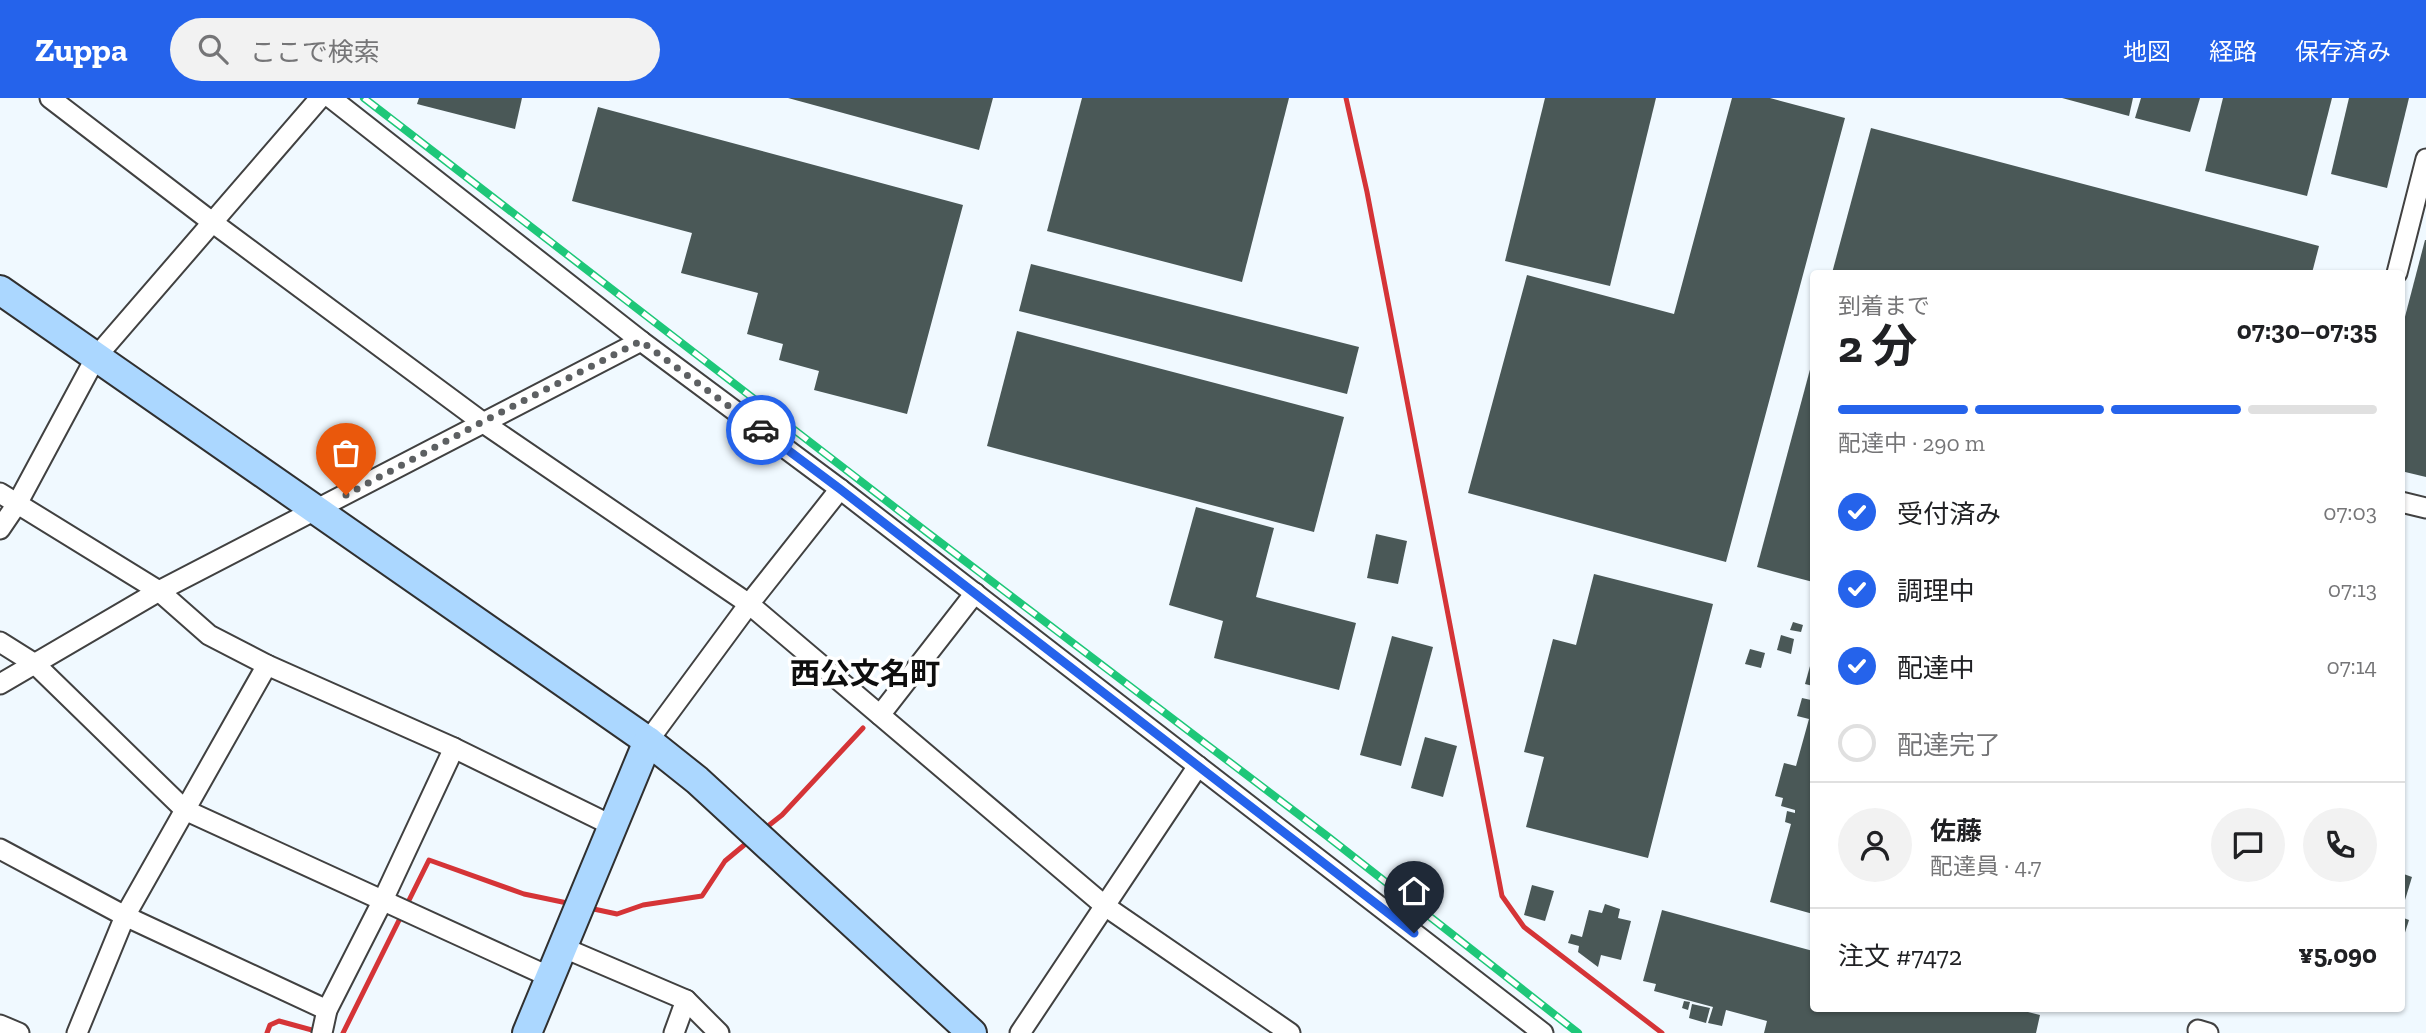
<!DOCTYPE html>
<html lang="ja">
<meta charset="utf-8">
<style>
:root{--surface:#fff;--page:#f2f2f2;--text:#202124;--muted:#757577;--line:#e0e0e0;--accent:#2563eb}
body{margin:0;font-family:"Zilla Slab","Noto Sans JP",serif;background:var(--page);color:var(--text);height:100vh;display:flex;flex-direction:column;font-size:26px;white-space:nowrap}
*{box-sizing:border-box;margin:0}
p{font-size:23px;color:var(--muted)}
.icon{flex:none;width:38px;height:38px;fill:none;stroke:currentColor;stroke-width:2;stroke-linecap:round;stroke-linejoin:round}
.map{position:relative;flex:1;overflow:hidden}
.sheet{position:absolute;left:1810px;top:172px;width:595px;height:742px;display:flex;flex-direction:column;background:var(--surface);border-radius:7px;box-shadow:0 2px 5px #0004}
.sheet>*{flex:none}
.pin{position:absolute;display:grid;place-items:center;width:60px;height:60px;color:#fff;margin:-72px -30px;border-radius:50% 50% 50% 0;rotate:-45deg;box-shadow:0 0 7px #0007}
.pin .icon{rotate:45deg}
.courier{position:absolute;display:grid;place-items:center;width:70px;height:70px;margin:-35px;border:5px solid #2563eb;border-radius:50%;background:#fff;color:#222;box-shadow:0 2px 9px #0007}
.overview em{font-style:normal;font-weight:700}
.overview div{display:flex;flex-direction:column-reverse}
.overview{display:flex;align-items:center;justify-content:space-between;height:119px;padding:0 28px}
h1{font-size:46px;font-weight:700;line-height:52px}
.bar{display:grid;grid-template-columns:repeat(4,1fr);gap:10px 7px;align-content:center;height:84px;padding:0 28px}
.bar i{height:9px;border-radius:5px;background:var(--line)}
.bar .selected{background:var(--accent)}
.bar p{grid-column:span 4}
.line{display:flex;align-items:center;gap:18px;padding:0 28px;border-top:2px solid var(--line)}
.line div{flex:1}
.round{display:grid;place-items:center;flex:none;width:74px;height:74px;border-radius:37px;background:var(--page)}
ol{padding:0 28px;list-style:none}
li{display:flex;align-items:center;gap:21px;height:77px}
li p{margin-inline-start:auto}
li .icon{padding:7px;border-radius:50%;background:var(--accent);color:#fff;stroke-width:4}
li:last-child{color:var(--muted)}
li i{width:38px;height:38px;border:4px solid var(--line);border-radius:50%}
header{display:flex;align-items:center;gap:42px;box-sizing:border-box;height:98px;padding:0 35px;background:var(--accent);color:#fff}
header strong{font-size:33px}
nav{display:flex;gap:38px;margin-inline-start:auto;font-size:24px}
.search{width:490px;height:63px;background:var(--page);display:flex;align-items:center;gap:18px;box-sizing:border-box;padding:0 24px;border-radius:38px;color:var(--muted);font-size:26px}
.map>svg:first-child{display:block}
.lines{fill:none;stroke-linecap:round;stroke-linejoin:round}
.stream{stroke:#d53437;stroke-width:5}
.building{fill:#4a5857}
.street-casing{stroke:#414141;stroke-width:23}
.secondary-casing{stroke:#303030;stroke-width:32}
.street{stroke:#fff;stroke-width:19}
.secondary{stroke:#abd7ff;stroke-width:28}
.rail-casing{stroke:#1ec779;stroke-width:8}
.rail{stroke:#fff;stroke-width:5;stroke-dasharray:16;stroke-linecap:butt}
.done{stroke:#5d6062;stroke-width:7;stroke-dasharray:0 12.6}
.route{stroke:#2563eb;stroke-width:9}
.labels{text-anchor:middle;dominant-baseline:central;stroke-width:7;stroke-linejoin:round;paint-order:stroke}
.neighbourhood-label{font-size:30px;font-weight:bold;fill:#0e0e0e;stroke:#fff}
</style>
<header>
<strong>Zuppa</strong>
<div class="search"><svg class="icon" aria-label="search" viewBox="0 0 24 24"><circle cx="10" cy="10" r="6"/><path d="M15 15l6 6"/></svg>ここで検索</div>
<nav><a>地図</a><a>経路</a><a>保存済み</a></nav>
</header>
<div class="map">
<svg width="2426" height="935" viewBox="0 0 2426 935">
<rect width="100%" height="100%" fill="#f0f9ff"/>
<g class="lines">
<g class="stream">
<polyline points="1346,0 1367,94 1502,798 1524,829 1662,935"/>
<polyline points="763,732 782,717 863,630"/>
<polyline points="589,810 617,816 643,807 702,798 725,763 749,743"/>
<polyline points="267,935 270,927 279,923 319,934"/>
<polyline points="343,935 429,762 524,796 572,806"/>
</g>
</g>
<g class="building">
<polygon points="419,0 522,0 515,31 417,6"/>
<polygon points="788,0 993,0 979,52"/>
<polygon points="1082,0 1289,0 1242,184 1047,133"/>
<polygon points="1545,0 1656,0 1610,188 1505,163"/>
<polygon points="1732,0 1770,0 1845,20 1726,464 1468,395 1527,177 1674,216"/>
<polygon points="2062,0 2133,0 2129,18"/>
<polygon points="2141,0 2200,0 2190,34 2135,20"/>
<polygon points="2223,0 2332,0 2307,98 2205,73"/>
<polygon points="2349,0 2409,0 2387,90 2331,76"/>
<polygon points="598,9 963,107 907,316 814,292 819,273 779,262 783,246 747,236 758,195 681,175 692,135 572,103"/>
<polygon points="1871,30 2319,148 2312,175 1832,175"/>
<polygon points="2425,142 2426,142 2426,379 2401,373 2401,234"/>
<polygon points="1031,166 1359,249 1347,296 1019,213"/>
<polygon points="1017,233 1344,319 1314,434 987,348"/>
<polygon points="1812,264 1813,264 1813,484 1757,469"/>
<polygon points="1196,409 1274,430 1256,499 1356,525 1339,592 1214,560 1223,523 1169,507"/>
<polygon points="1376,436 1407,443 1398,486 1367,480"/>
<polygon points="1594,476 1713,506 1648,760 1526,729 1544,659 1524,654 1553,541 1576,547"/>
<polygon points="1793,524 1803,527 1801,534 1790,532"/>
<polygon points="1781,537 1794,541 1791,556 1777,552"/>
<polygon points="1392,538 1433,549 1401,668 1360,657"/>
<polygon points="1750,551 1765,555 1761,570 1745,566"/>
<polygon points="1810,568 1813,569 1813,588 1805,586"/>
<polygon points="1812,597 1813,597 1813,816 1770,804 1791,726 1785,724 1787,713 1795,715 1795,712 1781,708 1783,700 1775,698 1784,665 1796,668 1809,621 1797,618 1802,600 1811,602"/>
<polygon points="1425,639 1457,648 1443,699 1411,690"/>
<polygon points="2401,775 2412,779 2402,812 2401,812"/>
<polygon points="1532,787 1554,793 1545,823 1524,817"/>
<polygon points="1605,806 1620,811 1618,820 1631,823 1621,862 1601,857 1598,869 1578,854 1579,848 1568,845 1571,836 1582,839 1589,812 1602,815"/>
<polygon points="1662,812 1813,853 1813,910 2012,910 2040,917 2036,935 1764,935 1767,923 1726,912 1722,928 1708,925 1713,909 1654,893 1656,886 1643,883"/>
<polygon points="2401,819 2409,822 2402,844 2401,843"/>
<polygon points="1684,903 1690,904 1688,912 1682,910"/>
<polygon points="1692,906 1710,910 1706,925 1689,920"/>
</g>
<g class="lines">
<g class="street-casing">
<g id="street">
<polyline points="50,0 212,124 482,324 749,506 1105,808 1290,935"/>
<polyline points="331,0 641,243 840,391 1543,935"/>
<polyline points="2397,175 2426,61"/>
<polyline points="0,395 159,493 209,537 267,567 454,650 613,728"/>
<polyline points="2401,404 2426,410"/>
<polyline points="0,431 17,406 96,259 320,0"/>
<polyline points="0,544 35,566 185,712 550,879"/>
<polyline points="0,586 159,493 641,243"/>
<polyline points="880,617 975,495"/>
<polyline points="648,643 749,506 840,391"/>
<polyline points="0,751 125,818 327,912"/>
<polyline points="562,849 686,902 719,935"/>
<polyline points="0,927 19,935"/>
<polyline points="2198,932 2208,935"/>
<polyline points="77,935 125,818 267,567"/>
<polyline points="322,935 327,912 383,802 454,650"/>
<polyline points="674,935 686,902"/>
<polyline points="1020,935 1198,668"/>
</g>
</g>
<g class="secondary-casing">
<g id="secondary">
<polyline points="0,192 648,643 697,682 972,935"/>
<polyline points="527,935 648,643"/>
</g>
</g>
<use href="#street" class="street"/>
<use href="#secondary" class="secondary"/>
<g class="rail-casing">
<polyline id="rail" points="364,0 928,435 1327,738 1578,935"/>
</g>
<use href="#rail" class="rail"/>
</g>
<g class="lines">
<polyline class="done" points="346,397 482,324 641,243 761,332"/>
<polyline class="route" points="761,332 840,391 1414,835"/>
</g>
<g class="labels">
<g class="neighbourhood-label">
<text x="865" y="576">西公文名町</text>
</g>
</g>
</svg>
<div class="pin" style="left:346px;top:397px;background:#ea580c"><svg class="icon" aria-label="bag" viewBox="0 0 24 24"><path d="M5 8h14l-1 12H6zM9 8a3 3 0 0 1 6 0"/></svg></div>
<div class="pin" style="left:1414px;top:835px;background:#1f2937"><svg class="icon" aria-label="home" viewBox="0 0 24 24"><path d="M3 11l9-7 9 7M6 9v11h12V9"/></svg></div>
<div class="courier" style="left:761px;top:332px"><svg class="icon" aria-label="car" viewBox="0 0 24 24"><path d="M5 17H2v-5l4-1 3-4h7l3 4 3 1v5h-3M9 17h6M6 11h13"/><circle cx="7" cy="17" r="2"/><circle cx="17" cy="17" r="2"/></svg></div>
<section class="sheet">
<div class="overview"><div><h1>2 分</h1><p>到着まで</p></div><em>07:30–07:35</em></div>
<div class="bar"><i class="selected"></i><i class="selected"></i><i class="selected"></i><i></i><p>配達中 · 290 m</p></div>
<ol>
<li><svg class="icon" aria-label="check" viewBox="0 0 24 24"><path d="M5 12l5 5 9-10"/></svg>受付済み<p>07:03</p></li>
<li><svg class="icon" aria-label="check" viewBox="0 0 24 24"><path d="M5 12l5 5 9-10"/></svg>調理中<p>07:13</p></li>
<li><svg class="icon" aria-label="check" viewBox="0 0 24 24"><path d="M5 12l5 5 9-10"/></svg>配達中<p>07:14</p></li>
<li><i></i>配達完了</li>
</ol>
<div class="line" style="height:126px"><a class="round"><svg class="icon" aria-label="person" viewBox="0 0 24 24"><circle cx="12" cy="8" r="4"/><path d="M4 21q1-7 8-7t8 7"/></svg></a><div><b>佐藤</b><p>配達員 · 4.7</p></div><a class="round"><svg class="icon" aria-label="chat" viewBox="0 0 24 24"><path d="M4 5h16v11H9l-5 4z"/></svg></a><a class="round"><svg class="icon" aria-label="phone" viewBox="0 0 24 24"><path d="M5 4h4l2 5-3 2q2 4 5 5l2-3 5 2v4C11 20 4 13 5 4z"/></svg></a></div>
<div class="line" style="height:91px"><div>注文 #7472</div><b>¥5,090</b></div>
</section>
</div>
